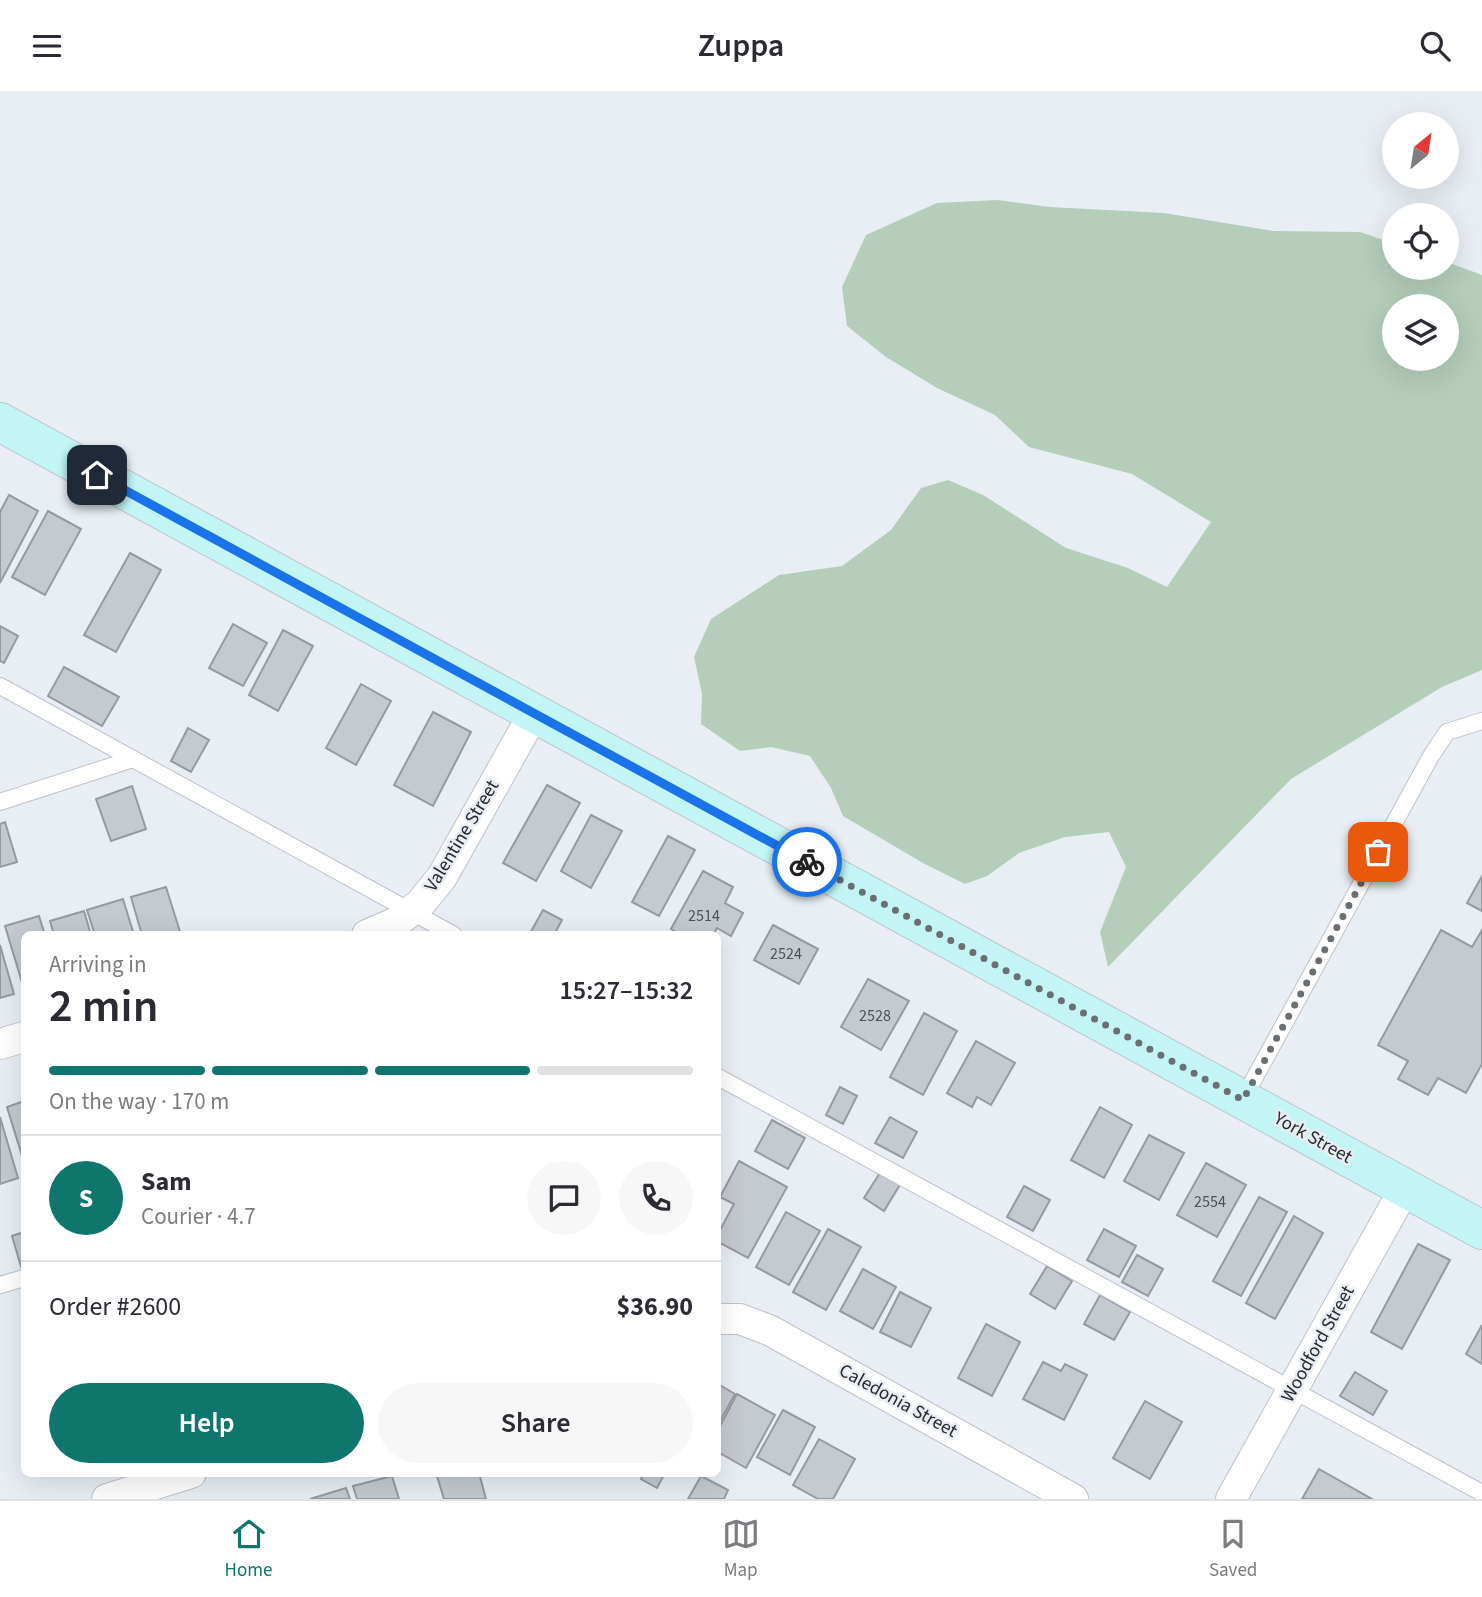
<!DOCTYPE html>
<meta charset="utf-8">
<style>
:root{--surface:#fff;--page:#f7f7f7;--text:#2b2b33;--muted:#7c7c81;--line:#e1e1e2;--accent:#0f766e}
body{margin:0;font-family:"Source Sans 3",sans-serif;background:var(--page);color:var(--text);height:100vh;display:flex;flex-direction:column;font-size:26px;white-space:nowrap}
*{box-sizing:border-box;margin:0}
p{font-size:23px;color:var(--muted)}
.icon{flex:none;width:38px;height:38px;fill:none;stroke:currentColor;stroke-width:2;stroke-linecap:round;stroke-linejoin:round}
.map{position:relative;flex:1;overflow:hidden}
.details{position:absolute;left:21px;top:840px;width:700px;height:546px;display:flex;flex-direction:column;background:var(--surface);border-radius:10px;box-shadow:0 7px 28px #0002}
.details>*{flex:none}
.needle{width:46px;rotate:30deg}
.controls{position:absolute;left:1382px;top:21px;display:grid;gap:14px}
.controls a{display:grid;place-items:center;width:77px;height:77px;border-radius:50%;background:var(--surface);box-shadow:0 7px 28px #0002;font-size:35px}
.pin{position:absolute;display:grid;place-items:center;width:60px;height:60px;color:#fff;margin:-30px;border-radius:14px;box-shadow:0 4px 10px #0006}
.courier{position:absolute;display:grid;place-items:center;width:70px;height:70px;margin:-35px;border:5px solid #1a73e8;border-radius:50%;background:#fff;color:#222;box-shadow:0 2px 9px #0007}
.summary em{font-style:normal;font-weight:600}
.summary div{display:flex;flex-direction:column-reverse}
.summary{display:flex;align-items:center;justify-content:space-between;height:119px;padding:0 28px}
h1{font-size:46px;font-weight:600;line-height:52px}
.bar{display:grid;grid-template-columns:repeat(4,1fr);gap:10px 7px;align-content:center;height:84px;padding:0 28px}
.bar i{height:9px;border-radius:5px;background:var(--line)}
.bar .selected{background:var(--accent)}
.bar p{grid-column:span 4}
.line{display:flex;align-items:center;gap:18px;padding:0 28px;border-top:2px solid var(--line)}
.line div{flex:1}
.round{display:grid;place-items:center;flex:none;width:74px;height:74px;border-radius:37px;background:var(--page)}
.action{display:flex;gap:14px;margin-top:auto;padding:14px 28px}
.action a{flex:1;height:80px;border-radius:42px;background:var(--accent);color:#fff;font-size:28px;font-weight:600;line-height:80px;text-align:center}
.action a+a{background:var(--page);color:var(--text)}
header{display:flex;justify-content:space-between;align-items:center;height:91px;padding:0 28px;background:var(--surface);font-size:32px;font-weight:600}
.tabs{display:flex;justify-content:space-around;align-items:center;height:98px;border-top:2px solid var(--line);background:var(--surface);font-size:19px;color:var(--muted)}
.tabs a{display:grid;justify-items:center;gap:4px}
.tabs .selected{color:var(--accent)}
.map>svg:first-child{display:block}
.green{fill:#b4ceba;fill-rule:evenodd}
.building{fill:#c5cad0;stroke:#969ba1;stroke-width:2}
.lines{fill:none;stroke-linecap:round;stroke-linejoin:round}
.lane-casing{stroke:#bec3c9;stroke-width:18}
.street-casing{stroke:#bec3c9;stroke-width:32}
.secondary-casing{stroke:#bec3c9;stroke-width:40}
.lane{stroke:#fff;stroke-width:16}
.street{stroke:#fff;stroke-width:30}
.secondary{stroke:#c2f5f4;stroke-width:38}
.done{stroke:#6b6f72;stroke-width:7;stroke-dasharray:0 12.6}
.route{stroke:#1a73e8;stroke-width:9}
.labels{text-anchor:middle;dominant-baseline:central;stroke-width:5;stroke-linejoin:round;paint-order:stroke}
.number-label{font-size:16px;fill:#4f5255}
.street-label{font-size:19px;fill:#282a2c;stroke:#e8eef4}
</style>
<header><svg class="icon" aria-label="menu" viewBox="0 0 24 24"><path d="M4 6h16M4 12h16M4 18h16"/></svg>Zuppa<svg class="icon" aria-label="search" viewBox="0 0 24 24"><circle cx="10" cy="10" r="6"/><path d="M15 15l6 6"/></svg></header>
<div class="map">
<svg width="1482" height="1408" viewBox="0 0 1482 1408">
<rect width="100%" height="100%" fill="#e8eef4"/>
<path class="green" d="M998,109L1050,116L1164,122L1273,140L1360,141L1395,153V177H1447V171L1482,184V579L1442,596L1291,688L1108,876L1100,841L1126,776L1109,741L1065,746L1019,762L987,785L965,793L923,772L843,725L831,697L810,665L771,656L740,660L701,633L702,603L694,566L711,528L779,484L842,475L891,439L921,397L948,389L983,404L1066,457L1128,477L1167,496L1211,431L1132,383L1029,356L995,324L937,297L886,266L847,235L842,196L866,144L937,112ZM1395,215H1447V268H1395Z"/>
<g class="building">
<polygon points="9,404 38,420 0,492 0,421"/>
<polygon points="48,420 81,438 45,504 12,486"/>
<polygon points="130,462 161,479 116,561 84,544"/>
<polygon points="233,533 267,552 243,595 209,577"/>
<polygon points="0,535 18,545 4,572 0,570"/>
<polygon points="283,539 313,555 278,620 249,604"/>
<polygon points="64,576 119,606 102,635 48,605"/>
<polygon points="361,593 391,610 356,674 326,657"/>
<polygon points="433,621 471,641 433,715 394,694"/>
<polygon points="188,637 209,649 191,681 171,670"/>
<polygon points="547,694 580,712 536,790 503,772"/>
<polygon points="132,695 146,738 111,750 96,708"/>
<polygon points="591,724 622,740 591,797 561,780"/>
<polygon points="5,731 17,771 0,776 0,733"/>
<polygon points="668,745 695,759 659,825 632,811"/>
<polygon points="703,780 733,796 725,812 743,822 731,845 717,837 713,844 681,844 671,838"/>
<polygon points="1482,785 1482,820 1467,812"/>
<polygon points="166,796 181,844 142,844 131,806"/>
<polygon points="123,808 134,844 95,844 87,819"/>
<polygon points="543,819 562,829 554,844 529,844"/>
<polygon points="84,820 91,844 54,844 50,830"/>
<polygon points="39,825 45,844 24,844 24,898 5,835"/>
<polygon points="773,834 818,858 799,893 754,869"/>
<polygon points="1441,839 1472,856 1482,839 1482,973 1466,1002 1438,987 1428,1004 1398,988 1408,970 1378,954"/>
<polygon points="0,854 14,903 0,907"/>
<polygon points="868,888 909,910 881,959 841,936"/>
<polygon points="924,922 957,940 923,1004 890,986"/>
<polygon points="976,950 1015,972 991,1014 977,1006 972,1016 947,1002"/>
<polygon points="840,996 857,1005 843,1033 826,1024"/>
<polygon points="24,1010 24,1067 23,1068 7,1016"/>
<polygon points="1100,1016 1132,1034 1104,1087 1071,1069"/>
<polygon points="0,1026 18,1087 0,1093"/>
<polygon points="890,1026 917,1041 903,1067 875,1052"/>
<polygon points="772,1029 805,1047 788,1078 755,1060"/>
<polygon points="1149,1044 1184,1062 1159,1109 1124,1090"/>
<polygon points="739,1070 787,1096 748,1167 718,1151 718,1143 734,1113 720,1106"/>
<polygon points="1206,1072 1246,1094 1217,1146 1177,1124"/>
<polygon points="881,1080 901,1092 884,1120 864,1107"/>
<polygon points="1024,1095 1050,1109 1033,1140 1007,1126"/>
<polygon points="1259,1106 1287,1121 1241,1205 1213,1190"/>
<polygon points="786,1121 820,1140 789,1194 756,1176"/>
<polygon points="1294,1125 1323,1142 1275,1228 1246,1212"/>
<polygon points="828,1138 861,1156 826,1219 793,1201"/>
<polygon points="1104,1138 1136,1155 1119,1186 1087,1169"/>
<polygon points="24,1141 24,1178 22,1179 12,1145"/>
<polygon points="1418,1153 1450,1169 1402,1258 1371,1241"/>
<polygon points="1137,1164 1163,1178 1148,1205 1122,1191"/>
<polygon points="1047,1175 1072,1190 1055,1218 1030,1203"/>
<polygon points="863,1178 896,1196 873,1238 840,1220"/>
<polygon points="900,1201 931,1217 911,1256 880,1241"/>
<polygon points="1100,1204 1130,1221 1114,1249 1084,1233"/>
<polygon points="986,1233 1020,1251 992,1305 958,1287"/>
<polygon points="1482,1234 1482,1273 1466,1263"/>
<polygon points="1043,1271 1061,1280 1065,1273 1087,1284 1064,1329 1023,1308"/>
<polygon points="1355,1281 1387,1300 1373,1324 1340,1305"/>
<polygon points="718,1293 735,1303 718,1334"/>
<polygon points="737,1303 775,1324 746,1377 718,1361 718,1339"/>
<polygon points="1145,1310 1182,1331 1150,1388 1113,1367"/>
<polygon points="783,1319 815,1336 790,1384 757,1366"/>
<polygon points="819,1348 855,1368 833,1408 818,1408 793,1394"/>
<polygon points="1319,1378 1372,1408 1302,1408"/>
<polygon points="436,1382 479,1382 486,1408 444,1408"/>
<polygon points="644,1382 665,1382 657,1397 641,1388"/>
<polygon points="392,1385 399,1408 357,1408 353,1395"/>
<polygon points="701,1385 728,1399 724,1408 688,1408"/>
<polygon points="346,1397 350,1408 310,1408"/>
</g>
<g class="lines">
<g class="lane-casing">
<g id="lane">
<polyline points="0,595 454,844"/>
<polyline points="0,711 133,668"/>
<polyline points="718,986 1482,1402"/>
<polyline points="1243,1008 1431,665 1447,641 1482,630"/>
<polyline points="0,1194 24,1187"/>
</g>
</g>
<g class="street-casing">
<g id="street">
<polyline points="367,844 397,831 420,813 442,786 534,622"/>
<polyline points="0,953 24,946"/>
<polyline points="718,1228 740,1228 771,1240 1073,1408"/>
<polyline points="107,1408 191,1382"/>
<polyline points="1231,1408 1405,1097"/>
</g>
</g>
<g class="secondary-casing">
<polyline id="secondary" points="0,331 1482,1139"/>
</g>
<use href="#lane" class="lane"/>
<use href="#street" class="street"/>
<use href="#secondary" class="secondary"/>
</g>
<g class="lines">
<polyline class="done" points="807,771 1243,1009 1378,761"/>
<polyline class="route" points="97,384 807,771"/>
</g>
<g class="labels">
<g class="number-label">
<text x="704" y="825">2514</text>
<text x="786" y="863">2524</text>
<text x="875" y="925">2528</text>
<text x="1210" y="1111">2554</text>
</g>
<g class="street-label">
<text transform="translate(462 745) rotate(-59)">Valentine Street</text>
<text transform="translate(1313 1047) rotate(29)">York Street</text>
<text transform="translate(1318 1253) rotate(-61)">Woodford Street</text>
<text transform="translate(898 1310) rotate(29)">Caledonia Street</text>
</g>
</g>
</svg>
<div class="controls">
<a><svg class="needle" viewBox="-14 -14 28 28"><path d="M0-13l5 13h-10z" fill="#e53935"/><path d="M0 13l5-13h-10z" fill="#7c7c81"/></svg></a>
<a><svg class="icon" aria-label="locate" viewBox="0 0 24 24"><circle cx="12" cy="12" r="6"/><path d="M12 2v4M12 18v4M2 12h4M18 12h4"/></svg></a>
<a><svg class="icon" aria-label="layers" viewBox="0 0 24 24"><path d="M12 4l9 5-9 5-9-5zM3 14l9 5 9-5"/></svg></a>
</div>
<div class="pin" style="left:1378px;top:761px;background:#ea580c"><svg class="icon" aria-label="bag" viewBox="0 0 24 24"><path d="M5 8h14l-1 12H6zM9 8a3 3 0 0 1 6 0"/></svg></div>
<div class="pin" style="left:97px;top:384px;background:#1f2937"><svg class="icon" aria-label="home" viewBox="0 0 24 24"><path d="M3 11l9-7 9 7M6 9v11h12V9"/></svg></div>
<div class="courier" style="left:807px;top:771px"><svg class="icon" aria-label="bike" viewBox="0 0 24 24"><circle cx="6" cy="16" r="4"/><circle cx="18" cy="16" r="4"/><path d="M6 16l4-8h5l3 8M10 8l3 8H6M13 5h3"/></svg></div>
<section class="details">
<div class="summary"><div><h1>2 min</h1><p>Arriving in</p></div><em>15:27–15:32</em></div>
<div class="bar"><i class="selected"></i><i class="selected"></i><i class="selected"></i><i></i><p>On the way · 170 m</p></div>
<div class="line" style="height:126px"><b class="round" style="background:var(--accent);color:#fff">S</b><div><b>Sam</b><p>Courier · 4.7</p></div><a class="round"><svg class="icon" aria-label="chat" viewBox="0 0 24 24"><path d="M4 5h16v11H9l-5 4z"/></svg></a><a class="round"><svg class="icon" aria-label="phone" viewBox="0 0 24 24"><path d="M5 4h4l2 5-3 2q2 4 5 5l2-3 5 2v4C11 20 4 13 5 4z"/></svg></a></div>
<div class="line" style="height:91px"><div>Order #2600</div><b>$36.90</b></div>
<div class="action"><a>Help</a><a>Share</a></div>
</section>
</div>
<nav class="tabs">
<a class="selected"><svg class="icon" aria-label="home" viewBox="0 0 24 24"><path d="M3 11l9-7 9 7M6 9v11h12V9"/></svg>Home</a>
<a><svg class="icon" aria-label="map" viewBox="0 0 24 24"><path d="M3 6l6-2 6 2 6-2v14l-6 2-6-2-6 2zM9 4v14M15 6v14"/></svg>Map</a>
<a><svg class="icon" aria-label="saved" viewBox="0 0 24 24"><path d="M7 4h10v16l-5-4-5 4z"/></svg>Saved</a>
</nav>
